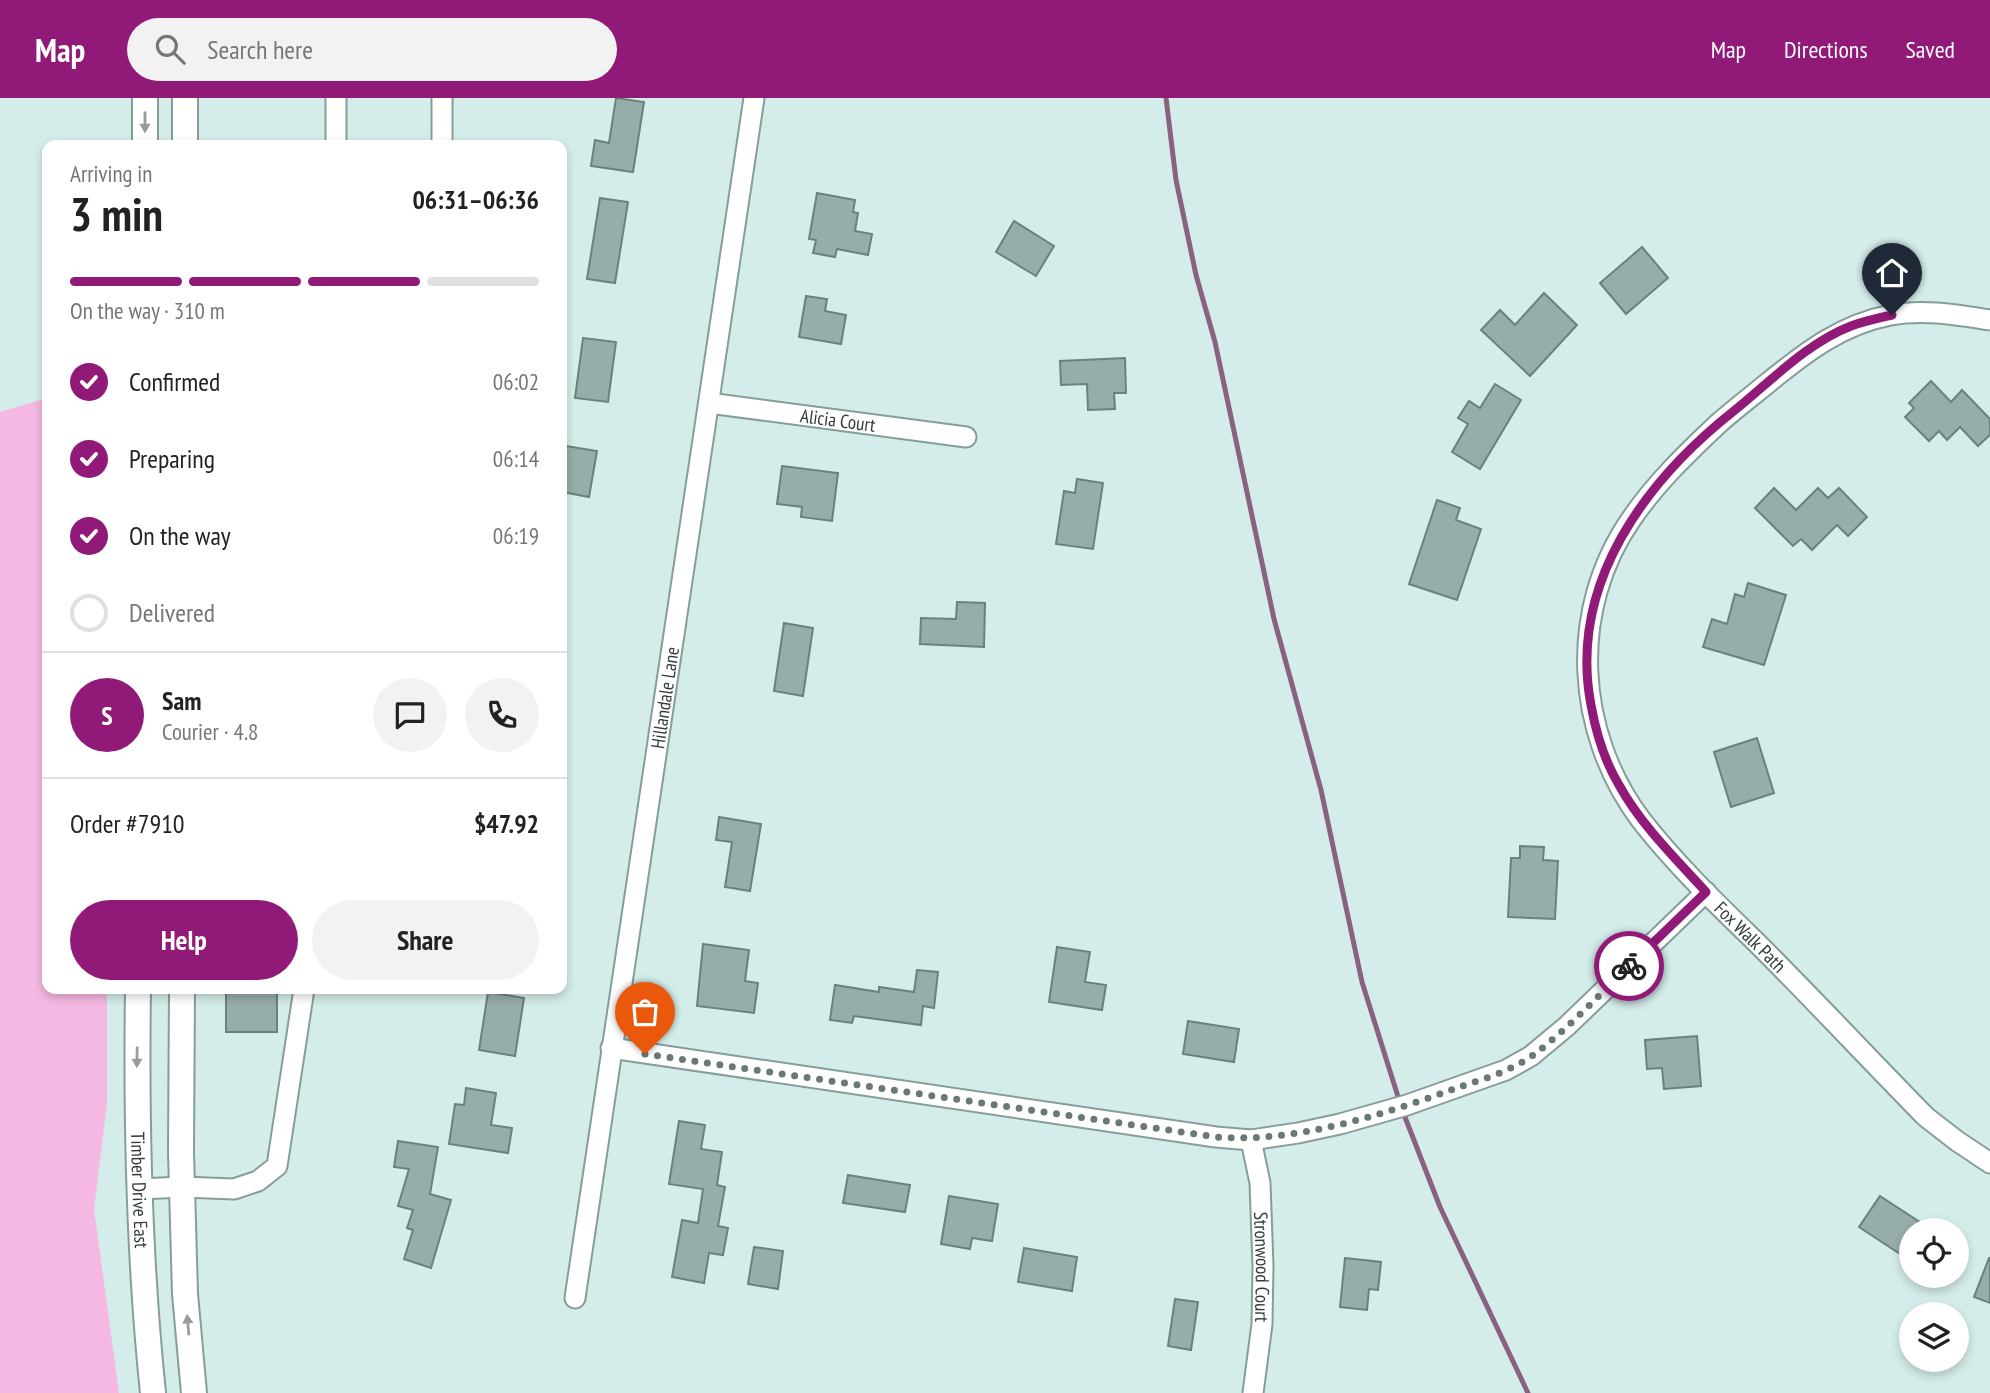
<!DOCTYPE html>
<meta charset="utf-8">
<style>
:root{--surface:#fff;--page:#f2f2f2;--text:#222;--muted:#767676;--line:#e0e0e0;--accent:#911a79}
body{margin:0;font-family:"PT Sans Narrow",sans-serif;background:var(--page);color:var(--text);height:100vh;display:flex;flex-direction:column;font-size:26px;white-space:nowrap}
*{box-sizing:border-box;margin:0}
p{font-size:23px;color:var(--muted)}
.icon{flex:none;width:38px;height:38px;fill:none;stroke:currentColor;stroke-width:2;stroke-linecap:round;stroke-linejoin:round}
.map{position:relative;flex:1;overflow:hidden}
.details{position:absolute;left:42px;top:42px;width:525px;height:854px;display:flex;flex-direction:column;background:var(--surface);border-radius:14px;box-shadow:0 4px 10px #0003}
.details>*{flex:none}
.fabs{position:absolute;left:1899px;top:1120px;display:grid;gap:14px}
.fabs a{display:grid;place-items:center;width:70px;height:70px;border-radius:50%;background:var(--surface);box-shadow:0 4px 10px #0003;font-size:35px}
.pin{position:absolute;display:grid;place-items:center;width:60px;height:60px;color:#fff;margin:-72px -30px;border-radius:50% 50% 50% 0;rotate:-45deg;box-shadow:0 0 7px #0007}
.pin .icon{rotate:45deg}
.courier{position:absolute;display:grid;place-items:center;width:70px;height:70px;margin:-35px;border:5px solid #911a79;border-radius:50%;background:#fff;color:#222;box-shadow:0 2px 9px #0007}
.head em{font-style:normal;font-weight:600}
.head div{display:flex;flex-direction:column-reverse}
.head{display:flex;align-items:center;justify-content:space-between;height:119px;padding:0 28px}
h1{font-size:46px;font-weight:600;line-height:52px}
.bar{display:grid;grid-template-columns:repeat(4,1fr);gap:10px 7px;align-content:center;height:84px;padding:0 28px}
.bar i{height:9px;border-radius:5px;background:var(--line)}
.bar .selected{background:var(--accent)}
.bar p{grid-column:span 4}
.line{display:flex;align-items:center;gap:18px;padding:0 28px;border-top:2px solid var(--line)}
.line div{flex:1}
.round{display:grid;place-items:center;flex:none;width:74px;height:74px;border-radius:37px;background:var(--page)}
ol{padding:0 28px;list-style:none}
li{display:flex;align-items:center;gap:21px;height:77px}
li p{margin-inline-start:auto}
li .icon{padding:7px;border-radius:50%;background:var(--accent);color:#fff;stroke-width:4}
li:last-child{color:var(--muted)}
li i{width:38px;height:38px;border:4px solid var(--line);border-radius:50%}
.cta{display:flex;gap:14px;margin-top:auto;padding:14px 28px}
.cta a{flex:1;height:80px;border-radius:42px;background:var(--accent);color:#fff;font-size:28px;font-weight:600;line-height:80px;text-align:center}
.cta a+a{background:var(--page);color:var(--text)}
header{display:flex;align-items:center;gap:42px;box-sizing:border-box;height:98px;padding:0 35px;background:var(--accent);color:#fff}
header strong{font-size:33px}
nav{display:flex;gap:38px;margin-inline-start:auto;font-size:24px}
.search{width:490px;height:63px;background:var(--page);display:flex;align-items:center;gap:18px;box-sizing:border-box;padding:0 24px;border-radius:38px;color:var(--muted);font-size:26px}
.map>svg:first-child{display:block}
.green{fill:#f4b8e2}
.lines{fill:none;stroke-linecap:round;stroke-linejoin:round}
.stream{stroke:#8b6181;stroke-width:5}
.building{fill:#96adaa;stroke:#6b817e;stroke-width:2}
.minor-casing{stroke:#869d9b;stroke-width:23}
.major-casing{stroke:#869d9b;stroke-width:28}
.minor{stroke:#fff;stroke-width:19}
.major{stroke:#fff;stroke-width:24}
.oneway{fill:#989d9c}
.done{stroke:#6a7978;stroke-width:7;stroke-dasharray:0 12.6}
.route{stroke:#911a79;stroke-width:9}
.labels{text-anchor:middle;dominant-baseline:central;stroke-width:6;stroke-linejoin:round;paint-order:stroke}
.street-label{font-size:19px;fill:#313b3a;stroke:#fff}
</style>
<header>
<strong>Map</strong>
<div class="search"><svg class="icon" aria-label="search" viewBox="0 0 24 24"><circle cx="10" cy="10" r="6"/><path d="M15 15l6 6"/></svg>Search here</div>
<nav><a>Map</a><a>Directions</a><a>Saved</a></nav>
</header>
<div class="map">
<svg width="1990" height="1295" viewBox="0 0 1990 1295">
<rect width="100%" height="100%" fill="#d4edea"/>
<polygon class="green" points="47,300 47,891 107,891 107,1005 94,1111 119,1295 0,1295 0,314"/>
<g class="lines">
<g class="stream">
<polyline points="1166,0 1176,82 1196,177 1215,244 1274,521 1321,692 1362,884 1400,1005"/>
<polyline points="1403,1014 1440,1109 1528,1295"/>
</g>
</g>
<g class="building">
<polygon points="616,0 644,4 633,74 591,68 595,42 609,45"/>
<polygon points="817,95 855,102 853,114 858,115 855,133 872,136 868,157 837,151 835,159 813,155 816,142 809,141"/>
<polygon points="600,100 628,104 615,185 587,181"/>
<polygon points="1014,123 1054,148 1036,178 996,154"/>
<polygon points="1642,149 1668,180 1626,216 1600,185"/>
<polygon points="1544,195 1577,227 1530,278 1481,232 1500,212 1515,227"/>
<polygon points="806,198 827,201 825,213 846,217 841,246 799,239"/>
<polygon points="583,240 616,244 608,304 575,300"/>
<polygon points="1125,260 1126,295 1114,295 1115,311 1088,312 1087,286 1061,287 1060,263"/>
<polygon points="1931,283 1951,304 1962,292 1990,321 1990,337 1978,348 1960,329 1947,342 1939,333 1929,343 1905,319 1914,310 1909,305"/>
<polygon points="1495,286 1521,302 1480,371 1452,354 1468,326 1458,320 1469,303 1480,310"/>
<polygon points="566,348 597,353 589,399 562,394 562,363"/>
<polygon points="782,368 838,375 832,423 801,419 802,409 777,406"/>
<polygon points="1077,381 1103,385 1093,451 1056,446 1064,393 1075,395"/>
<polygon points="1774,390 1796,412 1818,390 1828,400 1839,390 1867,419 1848,438 1837,427 1812,452 1801,441 1793,448 1755,410"/>
<polygon points="1437,402 1460,410 1456,422 1481,431 1457,502 1409,486"/>
<polygon points="1748,485 1786,497 1764,567 1703,549 1712,521 1727,526 1735,496 1744,499"/>
<polygon points="957,504 985,505 984,549 920,546 921,520 956,521"/>
<polygon points="784,525 813,530 803,598 774,593"/>
<polygon points="1757,640 1774,695 1731,709 1714,654"/>
<polygon points="719,719 761,726 750,793 725,789 732,744 716,742"/>
<polygon points="1520,748 1544,749 1543,762 1558,763 1555,821 1508,819 1511,760 1520,760"/>
<polygon points="703,846 749,852 745,883 758,885 754,915 697,908"/>
<polygon points="1057,849 1090,854 1085,884 1106,887 1102,912 1049,904"/>
<polygon points="917,872 938,874 934,910 923,908 921,927 854,918 852,925 830,922 835,887 879,894 879,889 914,894"/>
<rect x="226" y="891" width="51" height="43"/>
<polygon points="488,894 524,900 515,958 479,952"/>
<polygon points="1188,923 1239,931 1234,964 1183,956"/>
<polygon points="1697,938 1701,988 1664,991 1662,970 1647,971 1645,942"/>
<polygon points="466,990 496,995 491,1027 512,1030 508,1055 449,1046 455,1006 464,1007"/>
<polygon points="679,1023 705,1027 701,1051 722,1054 717,1087 725,1089 718,1128 728,1130 723,1157 709,1155 704,1185 672,1179 682,1122 698,1125 703,1091 669,1086"/>
<polygon points="398,1043 438,1049 430,1096 451,1102 431,1170 404,1161 413,1132 407,1130 413,1112 398,1108 409,1071 394,1069"/>
<polygon points="848,1077 910,1087 905,1114 843,1105"/>
<polygon points="949,1098 998,1106 992,1143 972,1140 970,1151 941,1146"/>
<polygon points="1880,1098 1932,1132 1911,1132 1911,1147 1903,1158 1859,1129"/>
<polygon points="754,1149 783,1153 778,1191 748,1186"/>
<polygon points="1024,1150 1077,1159 1072,1193 1018,1184"/>
<polygon points="1345,1160 1381,1164 1378,1192 1369,1191 1367,1212 1340,1209"/>
<polygon points="1989,1160 1990,1160 1990,1205 1974,1199"/>
<polygon points="1175,1201 1198,1204 1191,1252 1168,1248"/>
</g>
<g class="lines">
<g class="minor-casing">
<g id="minor">
<polyline points="336,47 336,0"/>
<polyline points="442,47 442,0"/>
<path id="s1" d="M1990,222C1957,217 1924,211 1891,217C1842,226 1806,254 1769,284C1752,298 1735,311 1719,325C1687,355 1656,385 1632,420C1568,511 1575,634 1641,722C1676,767 1718,807 1758,846C1815,903 1870,962 1926,1019L1957,1043L1990,1065"/>
<path id="s2" d="M709,305L966,339"/>
<polyline points="611,950 1216,1039 1251,1042 1298,1035 1340,1026 1407,1007 1506,972 1531,958 1567,928 1706,794"/>
<path id="s3" d="M1251,1042L1260,1085L1263,1168L1262,1226L1253,1295"/>
<polyline points="140,1091 182,1089 234,1091 258,1083 277,1068 304,891"/>
<path id="s4" d="M575,1200L754,0"/>
</g>
</g>
<g class="major-casing">
<g id="major">
<polyline points="185,0 185,47"/>
<polyline points="145,47 145,0"/>
<path id="s5" d="M138,891C136,1026 139,1161 153,1295"/>
<polyline points="182,891 181,1054 185,1196 194,1295"/>
</g>
</g>
<use href="#minor" class="minor"/>
<use href="#major" class="major"/>
</g>
<defs><path id="oneway-solid" d="M-6-.8H1V-3.2L6.5 0L1 3.2V.8H-6Z" transform="scale(1.75)"/></defs>
<g class="oneway">
<use href="#oneway-solid" transform="translate(145 24) rotate(90)"/>
<use href="#oneway-solid" transform="translate(137 959) rotate(91)"/>
<use href="#oneway-solid" transform="translate(188 1227) rotate(-95)"/>
</g>
<g class="lines">
<path class="done" d="M645,956L1216,1039C1296,1045 1378,1018 1454,991C1480,982 1509,974 1532,958C1567,932 1598,898 1629,868"/>
<path class="route" d="M1629,868L1706,794C1675,760 1641,727 1619,687C1604,662 1596,635 1591,607C1568,486 1645,383 1735,312C1771,283 1807,245 1851,228C1864,223 1878,220 1892,217"/>
</g>
<g class="labels">
<g class="street-label">
<text stroke="none"><textPath href="#s2" startOffset="130">Alicia Court</textPath></text>
<text stroke="none"><textPath href="#s4" startOffset="607">Hillandale Lane</textPath></text>
<text stroke="none"><textPath href="#s1" startOffset="917">Fox Walk Path</textPath></text>
<text stroke="none"><textPath href="#s5" startOffset="201">Timber Drive East</textPath></text>
<text stroke="none"><textPath href="#s3" startOffset="128">Stronwood Court</textPath></text>
</g>
</g>
</svg>
<div class="fabs">
<a><svg class="icon" aria-label="locate" viewBox="0 0 24 24"><circle cx="12" cy="12" r="6"/><path d="M12 2v4M12 18v4M2 12h4M18 12h4"/></svg></a>
<a><svg class="icon" aria-label="layers" viewBox="0 0 24 24"><path d="M12 4l9 5-9 5-9-5zM3 14l9 5 9-5"/></svg></a>
</div>
<div class="pin" style="left:645px;top:956px;background:#ea580c"><svg class="icon" aria-label="bag" viewBox="0 0 24 24"><path d="M5 8h14l-1 12H6zM9 8a3 3 0 0 1 6 0"/></svg></div>
<div class="pin" style="left:1892px;top:217px;background:#1f2937"><svg class="icon" aria-label="home" viewBox="0 0 24 24"><path d="M3 11l9-7 9 7M6 9v11h12V9"/></svg></div>
<div class="courier" style="left:1629px;top:868px"><svg class="icon" aria-label="bike" viewBox="0 0 24 24"><circle cx="6" cy="16" r="4"/><circle cx="18" cy="16" r="4"/><path d="M6 16l4-8h5l3 8M10 8l3 8H6M13 5h3"/></svg></div>
<section class="details">
<div class="head"><div><h1>3 min</h1><p>Arriving in</p></div><em>06:31–06:36</em></div>
<div class="bar"><i class="selected"></i><i class="selected"></i><i class="selected"></i><i></i><p>On the way · 310 m</p></div>
<ol>
<li><svg class="icon" aria-label="check" viewBox="0 0 24 24"><path d="M5 12l5 5 9-10"/></svg>Confirmed<p>06:02</p></li>
<li><svg class="icon" aria-label="check" viewBox="0 0 24 24"><path d="M5 12l5 5 9-10"/></svg>Preparing<p>06:14</p></li>
<li><svg class="icon" aria-label="check" viewBox="0 0 24 24"><path d="M5 12l5 5 9-10"/></svg>On the way<p>06:19</p></li>
<li><i></i>Delivered</li>
</ol>
<div class="line" style="height:126px"><b class="round" style="background:var(--accent);color:#fff">S</b><div><b>Sam</b><p>Courier · 4.8</p></div><a class="round"><svg class="icon" aria-label="chat" viewBox="0 0 24 24"><path d="M4 5h16v11H9l-5 4z"/></svg></a><a class="round"><svg class="icon" aria-label="phone" viewBox="0 0 24 24"><path d="M5 4h4l2 5-3 2q2 4 5 5l2-3 5 2v4C11 20 4 13 5 4z"/></svg></a></div>
<div class="line" style="height:91px"><div>Order #7910</div><b>$47.92</b></div>
<div class="cta"><a>Help</a><a>Share</a></div>
</section>
</div>
